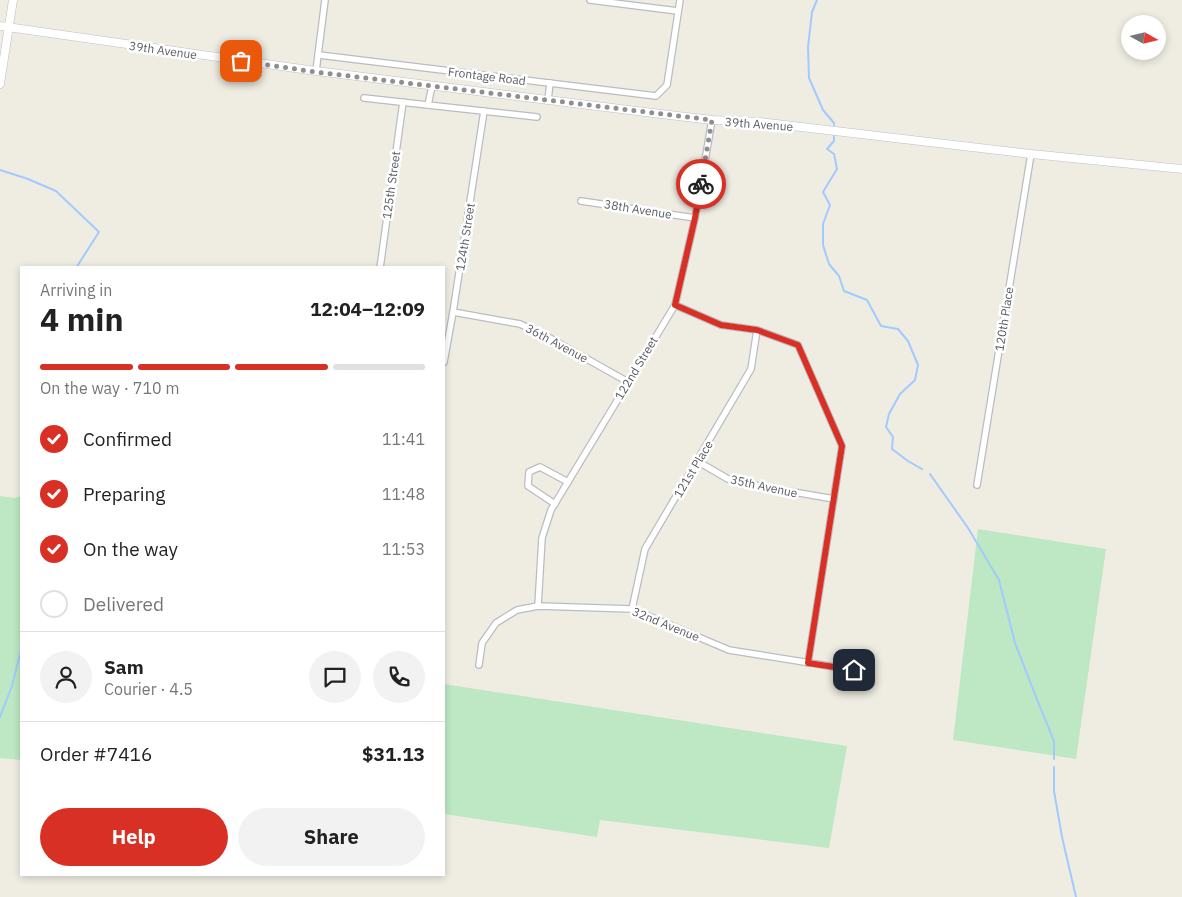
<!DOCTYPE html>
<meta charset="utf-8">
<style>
:root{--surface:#fff;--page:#f2f2f2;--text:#222;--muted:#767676;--line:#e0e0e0;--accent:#d93025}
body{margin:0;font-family:"IBM Plex Sans",sans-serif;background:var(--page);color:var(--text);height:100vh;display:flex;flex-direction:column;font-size:19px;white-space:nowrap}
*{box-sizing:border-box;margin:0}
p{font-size:16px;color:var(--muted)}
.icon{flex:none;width:28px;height:28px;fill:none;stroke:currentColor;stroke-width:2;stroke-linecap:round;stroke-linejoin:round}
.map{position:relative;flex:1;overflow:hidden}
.details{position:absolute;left:20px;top:266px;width:425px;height:610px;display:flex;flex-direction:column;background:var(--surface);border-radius:0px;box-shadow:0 2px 8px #0003}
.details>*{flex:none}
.needle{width:32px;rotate:98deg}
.tools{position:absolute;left:1121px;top:15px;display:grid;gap:10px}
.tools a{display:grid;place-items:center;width:45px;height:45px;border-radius:50%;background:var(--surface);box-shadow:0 2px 8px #0003;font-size:25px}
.pin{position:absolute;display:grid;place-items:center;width:42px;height:42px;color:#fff;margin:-21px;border-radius:10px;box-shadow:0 2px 8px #0006}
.courier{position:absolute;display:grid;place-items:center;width:50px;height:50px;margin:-25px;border:4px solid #d93025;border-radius:50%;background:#fff;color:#222;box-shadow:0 1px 6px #0007}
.headline em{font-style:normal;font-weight:700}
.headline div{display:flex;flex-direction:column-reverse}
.headline{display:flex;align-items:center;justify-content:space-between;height:85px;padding:0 20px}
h1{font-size:32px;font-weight:700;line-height:38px}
.bar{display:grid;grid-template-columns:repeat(4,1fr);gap:8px 5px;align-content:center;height:60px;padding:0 20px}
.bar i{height:6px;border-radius:4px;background:var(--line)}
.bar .on{background:var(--accent)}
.bar p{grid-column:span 4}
.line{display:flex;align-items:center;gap:12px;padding:0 20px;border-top:1px solid var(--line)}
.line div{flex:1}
.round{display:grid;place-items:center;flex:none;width:52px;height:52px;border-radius:26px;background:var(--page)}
ol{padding:0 20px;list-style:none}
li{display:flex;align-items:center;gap:15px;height:55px}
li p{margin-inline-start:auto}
li .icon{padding:5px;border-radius:50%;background:var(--accent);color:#fff;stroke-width:4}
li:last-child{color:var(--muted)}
li i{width:28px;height:28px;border:2px solid var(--line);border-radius:50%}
.button{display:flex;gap:10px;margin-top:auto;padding:10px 20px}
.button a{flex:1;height:58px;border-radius:30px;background:var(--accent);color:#fff;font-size:20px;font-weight:700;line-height:58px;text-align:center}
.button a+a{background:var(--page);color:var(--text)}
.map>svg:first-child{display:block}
.green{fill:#bde8c3}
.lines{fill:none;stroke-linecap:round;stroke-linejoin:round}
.stream{stroke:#a2caff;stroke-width:2}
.street-casing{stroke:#babcc2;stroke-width:8}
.secondary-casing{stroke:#bdbfc7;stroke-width:9}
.street{stroke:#fff;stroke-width:5.5}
.secondary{stroke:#fff;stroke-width:8}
.done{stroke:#8f8f90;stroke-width:5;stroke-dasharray:0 9}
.route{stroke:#d93025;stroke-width:6}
.labels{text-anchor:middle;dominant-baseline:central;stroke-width:5;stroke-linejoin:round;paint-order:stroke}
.street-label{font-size:12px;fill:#5b5d64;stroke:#fff}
</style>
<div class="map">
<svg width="1182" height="897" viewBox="0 0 1182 897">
<rect width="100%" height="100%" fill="#efede2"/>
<g class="green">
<polygon points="0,496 15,498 21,496 21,760 0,758"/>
<polygon points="978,529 1106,549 1076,759 953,740"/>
<polygon points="444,684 847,746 829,848 600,820 597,837 444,814"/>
</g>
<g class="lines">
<g class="stream">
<polyline points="817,0 812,12 808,47 809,78 823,110 834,123 834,125"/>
<polyline points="834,136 834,141 827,149 834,154 837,169 823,192 830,205 823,224 823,245 829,264 839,276 844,291 867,300 881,326 898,329 908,341 918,365 915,380 900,394 889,414 886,427 893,437 892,449 908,461 922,469"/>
<polyline points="0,170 28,179 56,191 99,232 76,268"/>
<polyline points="930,474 968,528 999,580 1015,643 1036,697 1054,741 1054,759"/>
<polyline points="0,717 12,686 21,650"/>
<polyline points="1054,767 1054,791 1062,837 1076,897"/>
</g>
<g class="street-casing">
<g id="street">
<polyline points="590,0 678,11"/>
<polyline points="319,55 656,96 667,85 680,0"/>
<polyline points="316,71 325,0"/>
<polyline points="364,98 537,117"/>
<polyline points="548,100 550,83"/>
<polyline points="428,105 432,86"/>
<polyline points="581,201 695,218"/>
<polyline points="380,268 403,102"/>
<polyline points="675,305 721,325 757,330 798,345 842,446 808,663"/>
<polyline points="453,312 520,324 548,337 628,382"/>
<polyline points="444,362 453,312 484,111"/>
<polyline points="697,461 728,479 748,484 834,499"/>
<polyline points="977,485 1031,154"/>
<polyline points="555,504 528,486 529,472 540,467 568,482"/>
<polyline points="538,606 542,538 551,510 675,305 695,218 712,120"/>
<polyline points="632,609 645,549 751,369 757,330"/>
<polyline points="479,665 482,643 496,623 517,610 538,606 632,609 729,650 854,670"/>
</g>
</g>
<g class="secondary-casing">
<g id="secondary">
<polyline points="0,26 316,71 661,114 712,120 759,122 1031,154 1182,169"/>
<polyline points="0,84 13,0"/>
</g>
</g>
<use href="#street" class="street"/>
<use href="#secondary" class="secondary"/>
</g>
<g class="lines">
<polyline class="done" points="241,61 316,72 712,120 701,184"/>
<polyline class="route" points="701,184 695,218 675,305 721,325 757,330 798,345 842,446 808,663 854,670"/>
</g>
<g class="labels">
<g class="street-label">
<text transform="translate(163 50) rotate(8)">39th Avenue</text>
<text transform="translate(487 76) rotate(7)">Frontage Road</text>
<text transform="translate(759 124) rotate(4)">39th Avenue</text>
<text transform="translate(391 185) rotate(-82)">125th Street</text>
<text transform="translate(638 209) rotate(9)">38th Avenue</text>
<text transform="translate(465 237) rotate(-81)">124th Street</text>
<text transform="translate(1004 319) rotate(-81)">120th Place</text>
<text transform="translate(557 343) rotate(28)">36th Avenue</text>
<text transform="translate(636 368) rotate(-59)">122nd Street</text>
<text transform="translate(693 469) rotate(-59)">121st Place</text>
<text transform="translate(764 486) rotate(12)">35th Avenue</text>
<text transform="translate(666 624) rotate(22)">32nd Avenue</text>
</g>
</g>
</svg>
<div class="tools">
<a><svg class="needle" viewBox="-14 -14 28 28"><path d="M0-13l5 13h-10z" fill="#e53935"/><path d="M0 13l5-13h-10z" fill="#767676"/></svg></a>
</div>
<div class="pin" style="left:241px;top:61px;background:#ea580c"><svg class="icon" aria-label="bag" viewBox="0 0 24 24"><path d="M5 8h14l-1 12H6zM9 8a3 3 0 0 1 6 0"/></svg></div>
<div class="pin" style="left:854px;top:670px;background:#1f2937"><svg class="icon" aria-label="home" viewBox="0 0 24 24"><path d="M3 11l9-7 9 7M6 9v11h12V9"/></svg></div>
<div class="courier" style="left:701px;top:184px"><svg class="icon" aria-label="bike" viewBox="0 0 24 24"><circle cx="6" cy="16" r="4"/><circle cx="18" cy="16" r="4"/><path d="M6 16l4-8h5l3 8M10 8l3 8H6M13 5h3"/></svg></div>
<section class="details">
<div class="headline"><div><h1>4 min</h1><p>Arriving in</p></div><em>12:04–12:09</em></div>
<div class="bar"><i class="on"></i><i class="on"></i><i class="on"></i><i></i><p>On the way · 710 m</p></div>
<ol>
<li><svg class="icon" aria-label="check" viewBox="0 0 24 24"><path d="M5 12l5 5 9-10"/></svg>Confirmed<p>11:41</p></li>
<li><svg class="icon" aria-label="check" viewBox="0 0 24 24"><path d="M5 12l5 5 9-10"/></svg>Preparing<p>11:48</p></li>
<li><svg class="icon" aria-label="check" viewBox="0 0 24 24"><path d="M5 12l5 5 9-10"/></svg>On the way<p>11:53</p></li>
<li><i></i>Delivered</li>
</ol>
<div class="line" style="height:90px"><a class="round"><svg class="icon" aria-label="person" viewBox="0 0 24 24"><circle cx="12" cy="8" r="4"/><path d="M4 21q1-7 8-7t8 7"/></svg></a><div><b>Sam</b><p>Courier · 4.5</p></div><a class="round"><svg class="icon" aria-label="chat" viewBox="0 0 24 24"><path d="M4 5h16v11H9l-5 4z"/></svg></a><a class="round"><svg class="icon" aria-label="phone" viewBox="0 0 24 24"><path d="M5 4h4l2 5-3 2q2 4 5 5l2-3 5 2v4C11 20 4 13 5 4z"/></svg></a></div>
<div class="line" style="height:65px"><div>Order #7416</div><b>$31.13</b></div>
<div class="button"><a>Help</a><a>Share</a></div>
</section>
</div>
